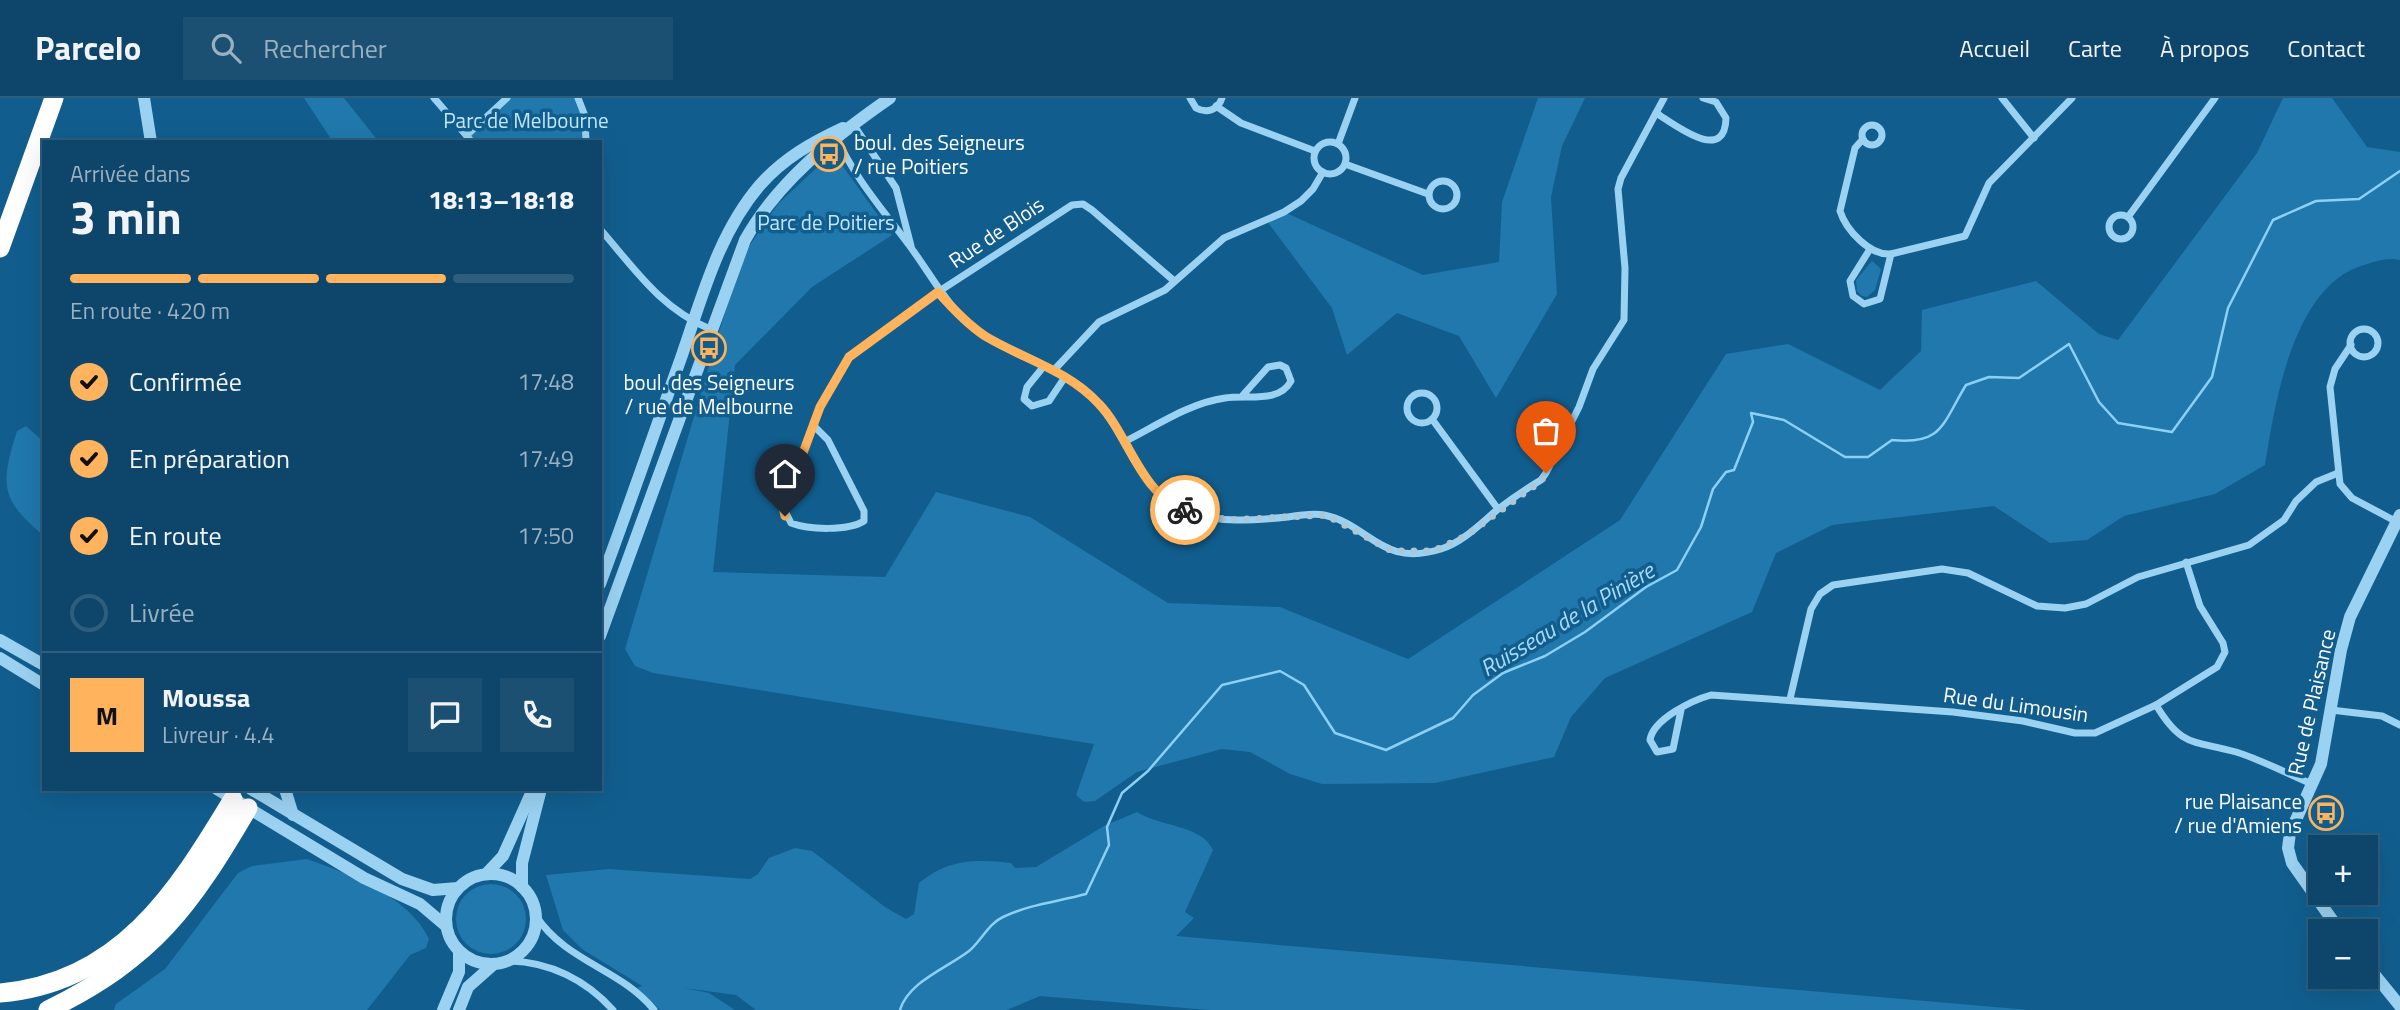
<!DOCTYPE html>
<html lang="fr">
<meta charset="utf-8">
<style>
:root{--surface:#0d466a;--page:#1b5072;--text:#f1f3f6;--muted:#9ab1c1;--line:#2d5e7e;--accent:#ffb35c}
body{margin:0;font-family:"Titillium Web",sans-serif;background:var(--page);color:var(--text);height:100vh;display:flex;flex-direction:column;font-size:26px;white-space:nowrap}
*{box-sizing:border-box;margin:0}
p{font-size:23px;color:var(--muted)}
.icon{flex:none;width:38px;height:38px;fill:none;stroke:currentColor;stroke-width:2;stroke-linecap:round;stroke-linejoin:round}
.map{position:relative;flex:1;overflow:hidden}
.side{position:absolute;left:42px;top:42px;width:560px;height:651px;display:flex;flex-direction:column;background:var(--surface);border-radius:0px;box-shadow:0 7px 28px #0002,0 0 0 2px var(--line)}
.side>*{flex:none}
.controls{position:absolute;left:2308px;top:737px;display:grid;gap:14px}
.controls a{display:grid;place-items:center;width:70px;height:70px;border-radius:0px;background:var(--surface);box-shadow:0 7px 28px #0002,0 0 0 2px var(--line);font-size:35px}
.pin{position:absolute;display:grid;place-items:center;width:60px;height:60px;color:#fff;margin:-72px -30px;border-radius:50% 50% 50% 0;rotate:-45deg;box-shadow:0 0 7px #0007}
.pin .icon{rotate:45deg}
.courier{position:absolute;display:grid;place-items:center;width:70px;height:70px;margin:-35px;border:5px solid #ffb35c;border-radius:50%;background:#fff;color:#222;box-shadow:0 2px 9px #0007}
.headline em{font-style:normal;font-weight:700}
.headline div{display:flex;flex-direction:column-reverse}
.headline{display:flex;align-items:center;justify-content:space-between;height:119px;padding:0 28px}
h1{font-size:46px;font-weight:700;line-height:52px}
.bar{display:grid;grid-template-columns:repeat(4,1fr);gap:10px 7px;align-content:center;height:84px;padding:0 28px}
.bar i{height:9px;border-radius:5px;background:var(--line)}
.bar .active{background:var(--accent)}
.bar p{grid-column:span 4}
.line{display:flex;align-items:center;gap:18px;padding:0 28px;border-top:2px solid var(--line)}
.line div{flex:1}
.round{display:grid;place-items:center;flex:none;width:74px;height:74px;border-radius:0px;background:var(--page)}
ol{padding:0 28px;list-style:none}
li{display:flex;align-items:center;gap:21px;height:77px}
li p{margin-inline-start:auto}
li .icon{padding:7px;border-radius:50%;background:var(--accent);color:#111;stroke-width:4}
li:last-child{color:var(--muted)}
li i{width:38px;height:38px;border:4px solid var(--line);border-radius:50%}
header{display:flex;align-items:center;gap:42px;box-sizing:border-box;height:98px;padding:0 35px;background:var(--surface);border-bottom:2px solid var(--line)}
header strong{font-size:33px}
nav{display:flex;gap:38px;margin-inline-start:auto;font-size:24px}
.search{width:490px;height:63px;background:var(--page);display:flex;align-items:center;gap:18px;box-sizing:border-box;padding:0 24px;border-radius:0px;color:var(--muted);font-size:26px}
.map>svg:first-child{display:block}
.green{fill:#2078ac}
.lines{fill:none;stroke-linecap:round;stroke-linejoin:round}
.stream{stroke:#8cd0f6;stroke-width:2.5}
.minor{stroke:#9bd2f2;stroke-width:7}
.tertiary{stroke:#9bd2f2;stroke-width:12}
.motorway{stroke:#fff;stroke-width:19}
.done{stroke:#acc7d7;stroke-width:7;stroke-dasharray:0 12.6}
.route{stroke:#ffb35c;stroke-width:9}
.labels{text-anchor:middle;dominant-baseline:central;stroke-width:7;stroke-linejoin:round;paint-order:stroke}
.park-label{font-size:21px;fill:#c2e7fd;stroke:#115e8e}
.poi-label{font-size:21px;fill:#fff;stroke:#115e8e;text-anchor:start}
.street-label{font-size:21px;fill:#fff;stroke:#115e8e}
.water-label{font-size:23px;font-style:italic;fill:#a6dbf9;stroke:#115e8e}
</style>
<header>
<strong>Parcelo</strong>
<div class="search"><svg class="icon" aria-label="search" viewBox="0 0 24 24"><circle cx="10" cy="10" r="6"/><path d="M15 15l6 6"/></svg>Rechercher</div>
<nav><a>Accueil</a><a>Carte</a><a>À propos</a><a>Contact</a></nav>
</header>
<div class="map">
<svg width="2400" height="912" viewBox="0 0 2400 912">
<rect width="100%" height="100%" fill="#115e8e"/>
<g class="green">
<polygon points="304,0 344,0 379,44 333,44"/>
<polygon points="507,0 578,0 586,44 472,44 467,37"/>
<polygon points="1538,0 1585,0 1562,48 1551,99 1557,196 1496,300 1459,238 1397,215 1347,257 1332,210 1266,122 1284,114 1423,177 1499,164 1502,104"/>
<path d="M2283,0H2332L2367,49L2400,54V162C2387,159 2377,163 2364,167C2293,187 2275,305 2265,367L2215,396L2124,418L2087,442L2050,445L1994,408L1832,427L1776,455L1752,514L1605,580L1571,619L1554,659L1435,685L1322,686L1290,676L1250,654L1222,651L1137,674L1095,703L1084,704L1076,697L1094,646L653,575L635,568L625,551L741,160L778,106L826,61L839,63L892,137L812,189L735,267L713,474L885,479L936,394L1030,419L1168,505L1280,509L1408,561L1620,422L1726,256L1788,246L1880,292L1921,253L1922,212L2036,183L2099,236L2118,242L2257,55Z"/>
<polygon points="1872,163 1881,171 1875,192 1867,199 1862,198 1857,193 1856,182"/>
<path d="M26,328L44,344V438C0,401 0,387 17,333Z"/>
<path d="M1137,714C1159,729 1201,726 1213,752L1185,814L1194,820L1176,838L2029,912H1209L1040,898L1007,912H756L736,897L684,890L709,895L735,912H660L637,890L642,888L582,851L563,832L546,777L609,771L750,781L758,776L769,760L795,750L812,753L885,809L906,821L914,816L919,785C949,761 974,761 1011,765L1015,770L1036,769L1104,728Z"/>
<path d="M307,761C349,776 409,798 429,841L426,850L410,857L367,912H114L116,906L165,871L238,775L252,768Z"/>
<circle cx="491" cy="821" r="35"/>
</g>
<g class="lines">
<path class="stream" d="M900,912C908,884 947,870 969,853C981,843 989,825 1003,819C1031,806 1056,804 1086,796L1109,747L1107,729L1122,695L1148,673L1222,587L1280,573L1304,587L1335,635L1386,652L1453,620L1473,597L1503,575L1545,558L1585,534L1646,489L1677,472L1701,429L1713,391L1726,374L1734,372L1753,324L1751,315L1784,322L1845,359H1868L1892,342C1943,347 1942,326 1966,287L1989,279L2019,280L2069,246L2099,304L2118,325L2172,334L2212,279L2228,210L2273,122L2316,103L2359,101L2400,73"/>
<g class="minor">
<polyline points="434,0 472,44"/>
<polyline points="578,0 585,18 586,44"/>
<path d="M1190,0L1196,10C1207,16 1218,12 1222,0"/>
<polyline points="2002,0 2034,40"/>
<polyline points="1216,8 1241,25 1315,53"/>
<path d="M1656,15C1674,26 1725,67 1726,20L1716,4L1703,0"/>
<polyline points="853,26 896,90 911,148"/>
<circle cx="1872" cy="37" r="10"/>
<polyline points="467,37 507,0"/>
<path d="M836,38C853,78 883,112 909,147C933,179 948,212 982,236C1013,257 1050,267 1080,288C1120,317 1128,370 1165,401C1199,428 1248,423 1288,419C1300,417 1312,415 1324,417C1369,426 1381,470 1441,451C1463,444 1480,426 1497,412C1511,401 1526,391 1541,382L1546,375L1579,309L1593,271L1624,222L1625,170L1618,91L1621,80L1664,0"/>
<path d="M1863,41L1855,50L1840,113C1846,132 1870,158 1891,156L1965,138L1989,85L2072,0"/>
<circle cx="1330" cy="60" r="16"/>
<polyline points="1338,46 1355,0"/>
<polyline points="1345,66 1428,96"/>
<circle cx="1443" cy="97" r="14"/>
<circle cx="2121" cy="129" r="12"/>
<polyline points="2128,119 2215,0"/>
<path d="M600,131C635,171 660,210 710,231"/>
<polyline points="1870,151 1850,183 1853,198 1864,206 1880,201 1891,156"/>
<circle cx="2364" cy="245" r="14"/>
<polyline points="2351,247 2335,271 2330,289 2340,386 2352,400 2397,424"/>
<polyline points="1044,268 1027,289 1024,301 1032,308 1049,303 1065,279"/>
<polyline points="1054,272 1099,224 1165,192 1224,140 1284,114 1301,103 1313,91 1323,74"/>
<circle cx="1422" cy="310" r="15"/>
<polyline points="1432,321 1498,411"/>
<path d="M813,327L828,342L864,413V423C848,433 809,432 791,425L783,409L820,308L849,259L938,194L1072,107L1083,106L1092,112L1173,182"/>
<path d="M1124,344C1156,328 1189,305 1225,300C1246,296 1279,306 1291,283L1286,270L1280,267L1268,269L1243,297"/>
<polyline points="1790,601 1811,511 1820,496 1833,487 1942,471 1968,475 2037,508 2065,510 2086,506 2138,479 2249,447 2284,422 2296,403 2316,384 2338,375"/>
<path d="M2156,607C2182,650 2193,642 2236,654C2262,662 2288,676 2312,686"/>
<path d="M1681,612L1673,651L1657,654L1650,642C1653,621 1693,602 1711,597L1953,614L2023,623L2075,635H2095L2156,607L2217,569L2225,554L2223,545L2200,508L2186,464"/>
<polyline points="2331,612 2382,618 2400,627"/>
<path d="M536,818C566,864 623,872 654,912"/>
<path d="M510,863C550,864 586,882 613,912"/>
</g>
<g class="tertiary">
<polyline points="144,0 151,44"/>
<path d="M600,486C628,411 654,335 681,260C702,200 718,136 760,87C784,60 811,45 843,30"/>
<path d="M600,538L745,142C778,83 835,38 890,0"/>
<polyline points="0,542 44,567"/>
<polyline points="0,560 44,587"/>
<polyline points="217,691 364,780 420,806 446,828"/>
<polyline points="251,691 402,781 433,792 458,790"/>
<polyline points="285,691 293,717"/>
<circle cx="491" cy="821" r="45"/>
<polyline points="486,776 503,758 533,691"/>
<polyline points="522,789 522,765 541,691"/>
<polyline points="2340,833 2292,765 2288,750 2290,735 2321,666 2341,552 2350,519 2400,417"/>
<polyline points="2366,866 2400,908"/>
<polyline points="443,912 459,874 459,853"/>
<polyline points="459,912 468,889 494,866"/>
</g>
<g class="motorway">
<polyline points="0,150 54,0"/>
<path d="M0,895C120,885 177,794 233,701"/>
<path d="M48,912C155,859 189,810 248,710"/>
</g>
</g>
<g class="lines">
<polyline class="done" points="1185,412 1228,422 1326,417 1392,453 1433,453 1464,439 1541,383 1546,375"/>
<path class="route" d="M785,418L783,409L820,309L849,259L938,194C952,210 967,226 985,238C1023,261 1068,272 1099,306C1129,337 1140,396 1185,412"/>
</g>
<defs>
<g id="bus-ring" transform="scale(1.75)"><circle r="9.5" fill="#115e8e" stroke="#ffb35c" stroke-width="1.5"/><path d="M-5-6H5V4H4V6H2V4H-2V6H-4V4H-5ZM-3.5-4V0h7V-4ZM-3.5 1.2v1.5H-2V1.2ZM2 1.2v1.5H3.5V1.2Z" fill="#ffb35c"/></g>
</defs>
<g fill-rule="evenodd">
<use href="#bus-ring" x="829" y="56"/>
<use href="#bus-ring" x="709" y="250"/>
<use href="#bus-ring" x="2326" y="715"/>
</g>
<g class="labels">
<g class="park-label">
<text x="526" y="22">Parc de Melbourne</text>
<text x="826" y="124">Parc de Poitiers</text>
</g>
<g class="poi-label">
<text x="854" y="44">boul. des Seigneurs<tspan x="854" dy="24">/ rue Poitiers</tspan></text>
<text x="709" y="284" text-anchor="middle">boul. des Seigneurs<tspan x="709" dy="24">/ rue de Melbourne</tspan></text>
<text x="2302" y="703" text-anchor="end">rue Plaisance<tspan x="2302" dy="24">/ rue d'Amiens</tspan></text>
</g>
<g class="street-label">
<text transform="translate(996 134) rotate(-34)">Rue de Blois</text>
<text transform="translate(2311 604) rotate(-77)">Rue de Plaisance</text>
<text transform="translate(2016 606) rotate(8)">Rue du Limousin</text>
</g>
<g class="water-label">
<text transform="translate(1567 521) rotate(-31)">Ruisseau de la Pinière</text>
</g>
</g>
</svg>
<div class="controls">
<a>+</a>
<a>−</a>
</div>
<div class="pin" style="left:1546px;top:375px;background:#ea580c"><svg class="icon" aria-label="bag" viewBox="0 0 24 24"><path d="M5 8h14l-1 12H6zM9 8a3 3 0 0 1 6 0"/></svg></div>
<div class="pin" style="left:785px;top:418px;background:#1f2937"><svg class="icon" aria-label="home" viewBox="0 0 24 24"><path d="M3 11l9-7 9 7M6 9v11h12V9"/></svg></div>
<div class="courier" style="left:1185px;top:412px"><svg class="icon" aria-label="bike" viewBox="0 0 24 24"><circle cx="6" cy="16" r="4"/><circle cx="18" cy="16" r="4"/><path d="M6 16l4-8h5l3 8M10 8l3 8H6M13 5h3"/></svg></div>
<section class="side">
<div class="headline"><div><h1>3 min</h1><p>Arrivée dans</p></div><em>18:13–18:18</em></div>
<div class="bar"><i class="active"></i><i class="active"></i><i class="active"></i><i></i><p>En route · 420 m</p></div>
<ol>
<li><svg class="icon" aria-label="check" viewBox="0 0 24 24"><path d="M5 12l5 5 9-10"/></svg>Confirmée<p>17:48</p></li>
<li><svg class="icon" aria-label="check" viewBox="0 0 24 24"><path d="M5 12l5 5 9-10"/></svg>En préparation<p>17:49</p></li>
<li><svg class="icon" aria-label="check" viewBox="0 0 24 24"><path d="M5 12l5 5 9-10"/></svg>En route<p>17:50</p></li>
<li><i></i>Livrée</li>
</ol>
<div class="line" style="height:126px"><b class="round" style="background:var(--accent);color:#111">M</b><div><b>Moussa</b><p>Livreur · 4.4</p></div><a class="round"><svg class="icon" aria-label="chat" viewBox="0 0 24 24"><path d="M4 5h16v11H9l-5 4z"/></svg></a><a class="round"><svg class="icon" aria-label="phone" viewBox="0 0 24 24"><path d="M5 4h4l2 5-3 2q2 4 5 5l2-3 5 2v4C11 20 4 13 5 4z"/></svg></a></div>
</section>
</div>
